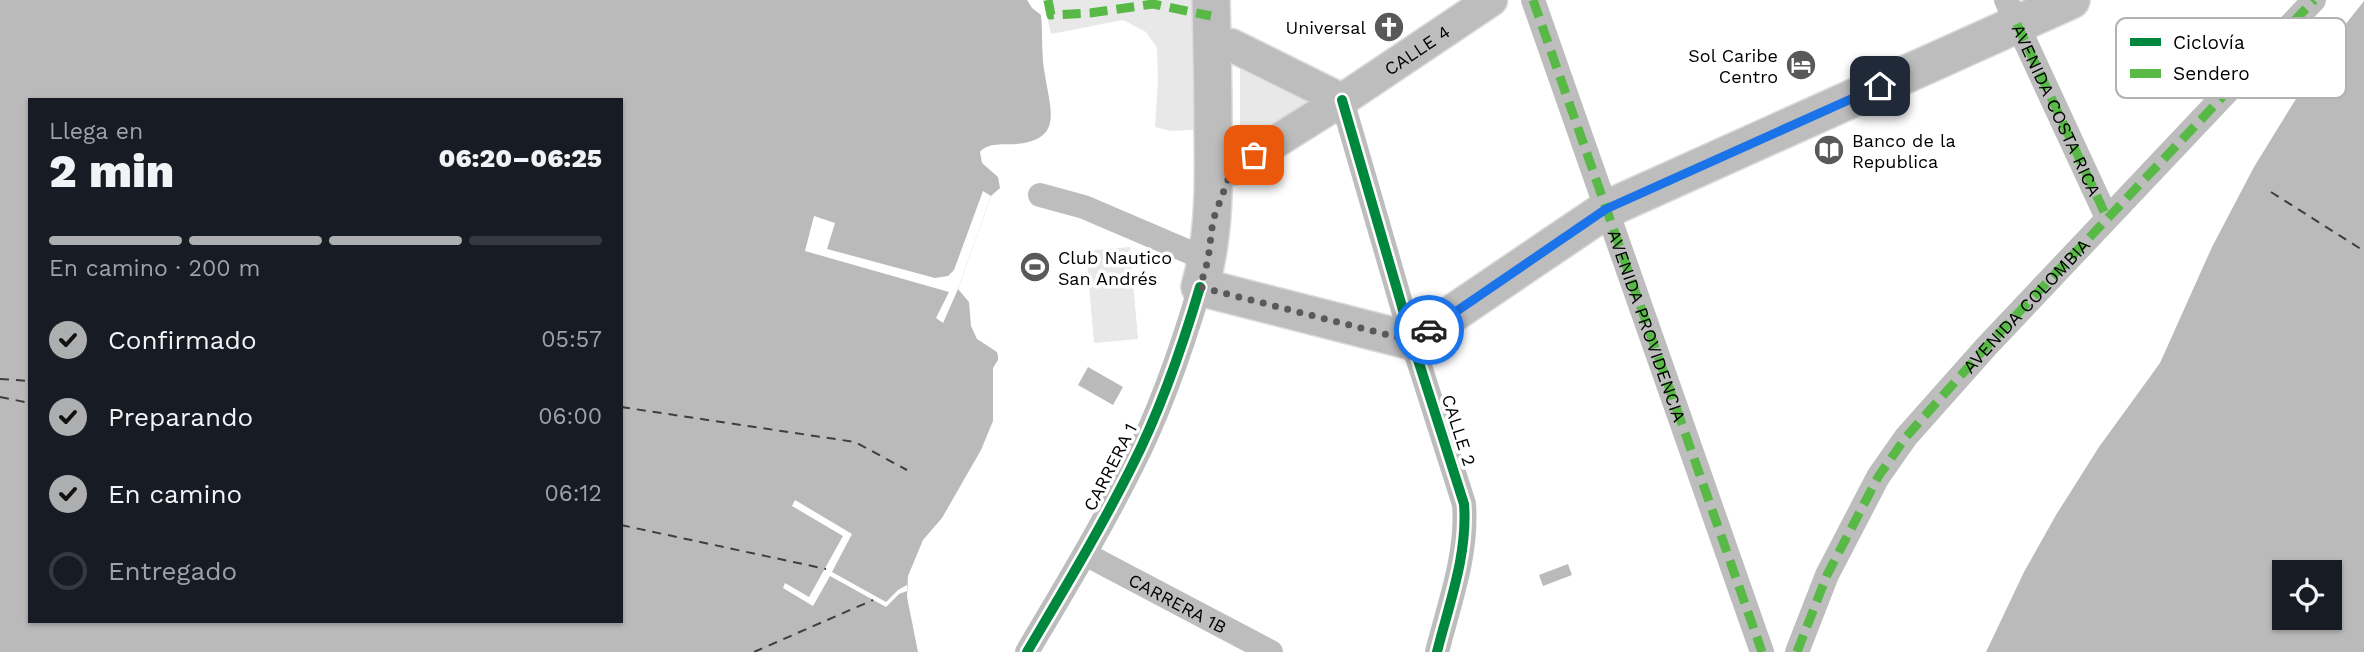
<!DOCTYPE html>
<html lang="es">
<meta charset="utf-8">
<style>
:root{--surface:#171b24;--page:#20242c;--text:#f1f3f6;--muted:#9ea1a6;--line:#363941;--accent:#adaeaf}
body{margin:0;font-family:"Work Sans",sans-serif;background:var(--page);color:var(--text);height:100vh;display:flex;flex-direction:column;font-size:26px;white-space:nowrap}
*{box-sizing:border-box;margin:0}
p{font-size:23px;color:var(--muted)}
.icon{flex:none;width:38px;height:38px;fill:none;stroke:currentColor;stroke-width:2;stroke-linecap:round;stroke-linejoin:round}
.map{position:relative;flex:1;overflow:hidden}
.sheet{position:absolute;left:28px;top:98px;width:595px;height:525px;display:flex;flex-direction:column;background:var(--surface);border-radius:0px;box-shadow:0 2px 5px #0004}
.sheet>*{flex:none}
.buttons{position:absolute;left:2272px;top:560px;display:grid;gap:14px}
.buttons a{display:grid;place-items:center;width:70px;height:70px;border-radius:0px;background:var(--surface);box-shadow:0 2px 5px #0004;font-size:35px}
.pin{position:absolute;display:grid;place-items:center;width:60px;height:60px;color:#fff;margin:-30px;border-radius:14px;box-shadow:0 4px 10px #0006}
.courier{position:absolute;display:grid;place-items:center;width:70px;height:70px;margin:-35px;border:5px solid #1a73e8;border-radius:50%;background:#fff;color:#222;box-shadow:0 2px 9px #0007}
.overview em{font-style:normal;font-weight:800}
.overview div{display:flex;flex-direction:column-reverse}
.overview{display:flex;align-items:center;justify-content:space-between;height:119px;padding:0 21px}
h1{font-size:46px;font-weight:800;line-height:52px}
.bar{display:grid;grid-template-columns:repeat(4,1fr);gap:10px 7px;align-content:center;height:84px;padding:0 21px}
.bar i{height:9px;border-radius:5px;background:var(--line)}
.bar .selected{background:var(--accent)}
.bar p{grid-column:span 4}
ol{padding:0 21px;list-style:none}
li{display:flex;align-items:center;gap:21px;height:77px}
li p{margin-inline-start:auto}
li .icon{padding:7px;border-radius:50%;background:var(--accent);color:#111;stroke-width:4}
li:last-child{color:var(--muted)}
li i{width:38px;height:38px;border:4px solid var(--line);border-radius:50%}
.map>svg:first-child{display:block}
.green{fill:#e8e8e8}
.water{fill:#bababa;fill-rule:evenodd}
.pier{fill:#fff}
.lines{fill:none;stroke-linecap:round;stroke-linejoin:round}
.ferry{stroke:#3e3e3e;stroke-width:2;stroke-dasharray:9 7;stroke-linecap:butt}
.major-casing{stroke:#dbdbdb;stroke-width:35}
.highway-casing{stroke:#dbdbdb;stroke-width:40}
.minor{stroke:#bdbdbd;stroke-width:24}
.major{stroke:#bdbdbd;stroke-width:32}
.highway{stroke:#bdbdbd;stroke-width:37}
.quiet{stroke:#58b947;stroke-width:9;stroke-dasharray:18 9;stroke-linecap:butt}
.cycleway-casing{stroke:#fff;stroke-width:15}
.cycleway{stroke:#00873e;stroke-width:10}
.done{stroke:#595959;stroke-width:7;stroke-dasharray:0 12.6}
.route{stroke:#1a73e8;stroke-width:9}
.labels{text-anchor:middle;dominant-baseline:central;stroke-width:7;stroke-linejoin:round;paint-order:stroke}
.poi-label{font-size:18px;fill:#000;stroke:#fff;text-anchor:end}
.street-label{font-size:18px;fill:#000;stroke:#fff}
.key{fill:#fff;stroke:#b2b2b2;stroke-width:2}
.key-label{font-size:19px;fill:#000}
</style>
<div class="map">
<svg width="2364" height="652" viewBox="0 0 2364 652">
<rect width="100%" height="100%" fill="#fff"/>
<g class="green">
<polygon points="1043,0 1204,0 1206,129 1171,131 1155,127 1158,81 1157,48 1146,32 1123,20 1051,34"/>
<polygon points="1243,64 1319,99 1243,145 1240,139 1240,67"/>
<polygon points="1130,247 1138,339 1094,343 1086,251"/>
</g>
<g class="water">
<path d="M0,0H1027L1032,8L1041,15C1043,35 1041,55 1045,75C1050,109 1064,140 1016,144C1004,145 988,142 980,152L982,163L998,177L1000,188L991,196L958,289L969,302L971,326L977,339L997,352L998,356V360L993,368V421L981,450L942,518L923,540L908,576L907,597L918,652H0ZM30,100H621V621H30Z"/>
<path d="M2364,1V652H1986L2024,572L2056,515L2099,447L2160,363L2212,247L2254,167L2329,45ZM2329,572V618H2284V572Z"/>
<polygon points="1088,367 1123,387 1113,405 1078,385"/>
<polygon points="1568,564 1572,575 1543,586 1539,575"/>
</g>
<g class="pier">
<polygon points="983,191 991,196 958,289 943,323 936,318 949,292 805,251 814,216 835,223 827,249 935,278 948,276 954,270"/>
<polygon points="795,500 852,534 832,572 886,602 898,590 907,585 907,591 899,594 886,607 830,576 813,606 783,588 785,583 809,597 843,536 792,506"/>
</g>
<g class="lines">
<g class="ferry">
<polyline points="2271,192 2364,251"/>
<polyline points="0,379 30,381"/>
<polyline points="0,397 30,403"/>
<polyline points="621,407 855,442 907,470"/>
<polyline points="621,525 826,569"/>
<polyline points="754,652 873,600"/>
</g>
<g class="major-casing">
<g id="major">
<polyline points="1212,45 1231,45 1342,100"/>
<path id="s5" d="M1214,170L1232,169L1342,100L1491,0"/>
</g>
</g>
<g class="highway-casing">
<path id="highway" d="M1211,0C1212,42 1213,83 1213,125C1214,180 1215,234 1200,287L1412,341L1607,209L2071,0"/>
</g>
<g class="minor">
<path id="s1" d="M1533,0L1762,652"/>
<path id="s2" d="M2006,0L2107,218"/>
<path d="M1342,100L1412,341L1464,504C1468,554 1449,604 1437,652"/>
<polyline points="1040,195 1084,207 1208,260"/>
<path id="s3" d="M1085,554L1271,652"/>
<path d="M1027,652C1063,591 1100,530 1132,466C1161,409 1182,348 1200,287"/>
<path id="s4" d="M1797,652L1827,575L1878,477L1906,437L1986,347L2314,0"/>
</g>
<use href="#major" class="major"/>
<use href="#highway" class="highway"/>
<g class="quiet">
<polyline points="1048,0 1051,15 1090,13 1153,4 1211,16"/>
<polyline points="1533,0 1762,652"/>
<polyline points="2017,24 2107,218"/>
<polyline points="1797,652 1827,575 1878,477 1906,437 1986,347 2314,0"/>
</g>
<g class="cycleway-casing">
<g id="cycleway">
<path d="M1342,100L1412,341L1464,504C1468,554 1449,604 1437,652"/>
<path d="M1027,652C1063,591 1100,530 1132,466C1161,409 1182,348 1200,287"/>
</g>
</g>
<use href="#cycleway" class="cycleway"/>
</g>
<g class="lines">
<polyline class="done" points="1254,155 1232,169 1213,220 1208,260 1200,287 1412,341 1429,330"/>
<polyline class="route" points="1429,330 1606,209 1880,86"/>
</g>
<defs>
<g id="church-disc" transform="scale(1.575)"><circle r="9.5" fill="#595959" stroke="#fff"/><path d="M-1.2-6h2.4v3.5h3.3v2.4h-3.3V6h-2.4V-.1h-3.3v-2.4h3.3Z" fill="#fff"/></g>
<g id="hotel-disc" transform="scale(1.575)"><circle r="9.5" fill="#595959" stroke="#fff"/><path d="M-6-4.5h1.5V1H6V5H4.5V3h-9V5H-6ZM-4 0a1.8 1.8 0 1 1 3.6 0ZM.5 0V-2.5h3Q6-2.5 6 0Z" fill="#fff"/></g>
<g id="library-disc" transform="scale(1.575)"><circle r="9.5" fill="#595959" stroke="#fff"/><path d="M-6-4Q-3-5.5-.7-3.5V5Q-3 3-6 4ZM6-4Q3-5.5 .7-3.5V5Q3 3 6 4Z" fill="#fff"/></g>
<g id="stadium-disc" transform="scale(1.575)"><circle r="9.5" fill="#595959" stroke="#fff"/><path d="M0-5a6.5 5 0 1 0 0 10a6.5 5 0 1 0 0-10ZM-3.5-1.8h7v3.6h-7Z" fill="#fff"/></g>
</defs>
<g fill-rule="evenodd">
<use href="#church-disc" x="1389" y="27"/>
<use href="#hotel-disc" x="1801" y="65"/>
<use href="#library-disc" x="1829" y="150"/>
<use href="#stadium-disc" x="1035" y="267"/>
</g>
<g class="labels">
<g class="poi-label">
<text x="1366" y="27">Universal</text>
<text x="1778" y="55">Sol Caribe<tspan x="1778" dy="21">Centro</tspan></text>
<text x="1852" y="140" text-anchor="start">Banco de la<tspan x="1852" dy="21">Republica</tspan></text>
<text x="1058" y="257" text-anchor="start">Club Nautico<tspan x="1058" dy="21">San Andrés</tspan></text>
</g>
<g class="street-label">
<text stroke="none"><textPath href="#s5" startOffset="238">CALLE 4</textPath></text>
<text stroke="none"><textPath href="#s2" startOffset="121">AVENIDA COSTA RICA</textPath></text>
<text stroke="none"><textPath href="#s4" startOffset="420">AVENIDA COLOMBIA</textPath></text>
<text stroke="none"><textPath href="#s1" startOffset="345">AVENIDA PROVIDENCIA</textPath></text>
<text transform="translate(1459 430) rotate(72)">CALLE 2</text>
<text transform="translate(1110 467) rotate(-63)">CARRERA 1</text>
<text stroke="none"><textPath href="#s3" startOffset="105">CARRERA 1B</textPath></text>
</g>
</g>
<rect x="2116" y="18" width="230" height="80" rx="10" class="key"/>
<rect x="2130" y="38" width="31" height="8" fill="#00873e"/>
<rect x="2130" y="69" width="31" height="9" fill="#58b947"/>
<g class="key-label">
<text x="2173" y="49">Ciclovía</text>
<text x="2173" y="80">Sendero</text>
</g>
</svg>
<div class="buttons">
<a><svg class="icon" aria-label="locate" viewBox="0 0 24 24"><circle cx="12" cy="12" r="6"/><path d="M12 2v4M12 18v4M2 12h4M18 12h4"/></svg></a>
</div>
<div class="pin" style="left:1254px;top:155px;background:#ea580c"><svg class="icon" aria-label="bag" viewBox="0 0 24 24"><path d="M5 8h14l-1 12H6zM9 8a3 3 0 0 1 6 0"/></svg></div>
<div class="pin" style="left:1880px;top:86px;background:#1f2937"><svg class="icon" aria-label="home" viewBox="0 0 24 24"><path d="M3 11l9-7 9 7M6 9v11h12V9"/></svg></div>
<div class="courier" style="left:1429px;top:330px"><svg class="icon" aria-label="car" viewBox="0 0 24 24"><path d="M5 17H2v-5l4-1 3-4h7l3 4 3 1v5h-3M9 17h6M6 11h13"/><circle cx="7" cy="17" r="2"/><circle cx="17" cy="17" r="2"/></svg></div>
<section class="sheet">
<div class="overview"><div><h1>2 min</h1><p>Llega en</p></div><em>06:20–06:25</em></div>
<div class="bar"><i class="selected"></i><i class="selected"></i><i class="selected"></i><i></i><p>En camino · 200 m</p></div>
<ol>
<li><svg class="icon" aria-label="check" viewBox="0 0 24 24"><path d="M5 12l5 5 9-10"/></svg>Confirmado<p>05:57</p></li>
<li><svg class="icon" aria-label="check" viewBox="0 0 24 24"><path d="M5 12l5 5 9-10"/></svg>Preparando<p>06:00</p></li>
<li><svg class="icon" aria-label="check" viewBox="0 0 24 24"><path d="M5 12l5 5 9-10"/></svg>En camino<p>06:12</p></li>
<li><i></i>Entregado</li>
</ol>
</section>
</div>
